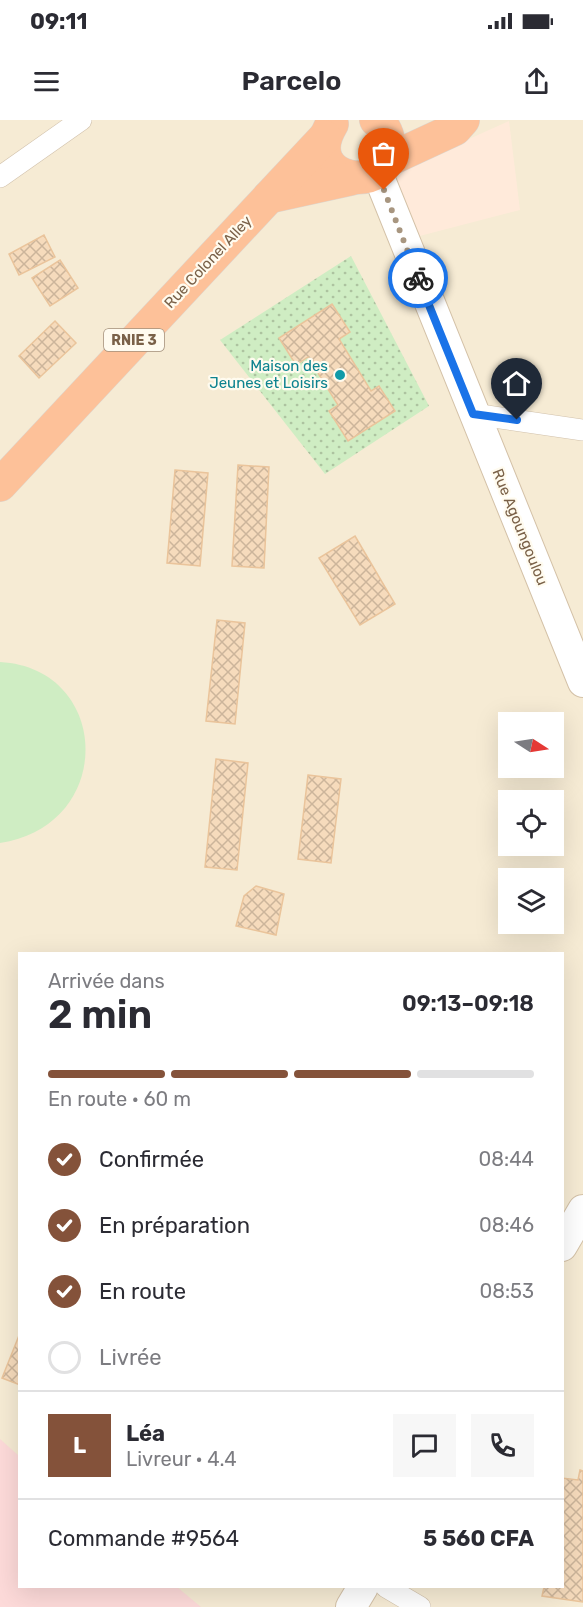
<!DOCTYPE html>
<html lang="fr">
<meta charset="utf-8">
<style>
:root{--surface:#fff;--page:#f7f7f7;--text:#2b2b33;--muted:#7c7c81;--line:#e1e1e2;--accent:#84523a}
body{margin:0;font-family:Rubik,sans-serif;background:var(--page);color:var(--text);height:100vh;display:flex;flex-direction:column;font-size:22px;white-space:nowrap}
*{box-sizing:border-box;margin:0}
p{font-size:20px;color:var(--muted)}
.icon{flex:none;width:33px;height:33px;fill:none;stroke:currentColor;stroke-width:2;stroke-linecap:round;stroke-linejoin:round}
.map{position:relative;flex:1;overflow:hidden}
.side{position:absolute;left:18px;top:832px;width:546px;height:636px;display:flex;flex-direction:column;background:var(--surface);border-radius:0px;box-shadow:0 6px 24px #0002}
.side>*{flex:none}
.needle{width:39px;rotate:102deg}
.controls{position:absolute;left:498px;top:592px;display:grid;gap:12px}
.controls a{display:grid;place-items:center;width:66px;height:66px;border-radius:0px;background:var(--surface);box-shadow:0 6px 24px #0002;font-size:30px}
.pin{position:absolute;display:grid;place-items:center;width:51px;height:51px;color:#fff;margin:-62px -26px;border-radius:50% 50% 50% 0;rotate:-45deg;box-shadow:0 0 6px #0007}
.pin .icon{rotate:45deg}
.courier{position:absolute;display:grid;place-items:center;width:60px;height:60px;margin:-30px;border:4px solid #1a73e8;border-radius:50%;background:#fff;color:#222;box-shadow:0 2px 8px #0007}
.summary em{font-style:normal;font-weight:600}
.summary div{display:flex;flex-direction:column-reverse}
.summary{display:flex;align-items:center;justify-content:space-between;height:102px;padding:0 30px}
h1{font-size:39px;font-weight:600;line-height:45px}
.bar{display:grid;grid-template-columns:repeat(4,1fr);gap:9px 6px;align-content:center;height:72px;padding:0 30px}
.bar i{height:8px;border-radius:4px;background:var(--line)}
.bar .current{background:var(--accent)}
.bar p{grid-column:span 4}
.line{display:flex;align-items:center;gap:15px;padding:0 30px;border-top:2px solid var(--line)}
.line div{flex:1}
.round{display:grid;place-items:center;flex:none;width:63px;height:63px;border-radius:0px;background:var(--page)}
ol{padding:0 30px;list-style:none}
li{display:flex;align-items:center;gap:18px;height:66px}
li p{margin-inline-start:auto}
li .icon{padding:6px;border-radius:50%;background:var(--accent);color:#fff;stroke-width:4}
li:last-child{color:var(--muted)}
li i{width:33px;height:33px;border:3px solid var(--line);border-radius:50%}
.status{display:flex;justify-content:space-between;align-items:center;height:42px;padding:0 30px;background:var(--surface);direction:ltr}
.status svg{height:16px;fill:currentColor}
header{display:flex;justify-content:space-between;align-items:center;height:78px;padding:0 30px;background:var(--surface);font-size:27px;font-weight:600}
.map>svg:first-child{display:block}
.residential{fill:#f6ebd4;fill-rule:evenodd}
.commercial{fill:#ffeada}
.medical{fill:#fddad9}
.park{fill:url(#park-dots)}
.pitch{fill:#cfedc3}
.building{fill:url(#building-cross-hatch);stroke:#eac49b;stroke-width:1.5}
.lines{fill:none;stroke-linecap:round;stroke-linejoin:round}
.street-casing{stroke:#d1c1ab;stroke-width:22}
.secondary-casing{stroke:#d4c2a8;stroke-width:32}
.highway-casing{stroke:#dcd6cf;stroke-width:34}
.street{stroke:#fff;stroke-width:21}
.secondary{stroke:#fff;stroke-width:30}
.highway{stroke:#fdc199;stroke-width:33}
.done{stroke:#a89680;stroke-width:6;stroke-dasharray:0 10.8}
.route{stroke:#1a73e8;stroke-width:8}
.culture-dot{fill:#0f9aa8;stroke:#fffbef;stroke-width:2}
.labels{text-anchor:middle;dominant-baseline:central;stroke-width:4.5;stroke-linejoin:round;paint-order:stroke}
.shield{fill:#fffbef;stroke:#a28f7a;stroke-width:1.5}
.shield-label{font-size:14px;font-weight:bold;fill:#7a6148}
.street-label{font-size:15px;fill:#7a6148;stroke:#fffbef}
.culture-label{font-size:15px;fill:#0d838f;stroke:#fffbef;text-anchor:end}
</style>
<div class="status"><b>09:11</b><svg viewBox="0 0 49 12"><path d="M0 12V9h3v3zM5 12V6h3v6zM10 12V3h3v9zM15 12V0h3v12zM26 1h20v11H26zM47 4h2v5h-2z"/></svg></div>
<header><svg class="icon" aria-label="menu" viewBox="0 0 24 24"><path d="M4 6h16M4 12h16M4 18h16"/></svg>Parcelo<svg class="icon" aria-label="share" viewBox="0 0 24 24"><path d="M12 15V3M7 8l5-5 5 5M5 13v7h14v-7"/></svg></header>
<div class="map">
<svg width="583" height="1487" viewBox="0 0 583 1487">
<defs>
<pattern id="park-dots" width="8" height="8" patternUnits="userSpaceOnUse" patternTransform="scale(1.5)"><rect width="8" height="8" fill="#cfedc3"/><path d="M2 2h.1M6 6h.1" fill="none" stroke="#adc3a0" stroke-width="1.8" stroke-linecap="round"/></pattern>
<pattern id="building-cross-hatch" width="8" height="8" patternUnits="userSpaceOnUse" patternTransform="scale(1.5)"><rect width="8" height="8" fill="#f6dbbc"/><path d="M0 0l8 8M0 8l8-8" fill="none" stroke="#ccb59b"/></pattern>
</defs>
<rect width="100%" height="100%" fill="#fef8e7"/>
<path class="residential" d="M0,0H583V1487H0ZM508,603H554V648H508ZM508,681H554V726H508ZM508,759H554V804H508ZM20,834H562V1467H20Z"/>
<polygon class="commercial" points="509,1 520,90 412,118 389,55"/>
<polygon class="medical" points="0,1319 19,1336 20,1467 177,1467 201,1487 0,1487"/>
<polygon class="park" points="351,136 429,286 325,354 220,220"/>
<path class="pitch" d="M0,542C111,548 117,705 0,723Z"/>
<g class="building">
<polygon points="44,115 55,137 19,155 9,134"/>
<polygon points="60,140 78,168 50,186 32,158"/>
<polygon points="332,184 350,212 339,219 371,271 379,266 395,291 348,321 329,291 338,285 308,237 296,245 279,218"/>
<polygon points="55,201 76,223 39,258 19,236"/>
<polygon points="238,345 269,347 264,448 232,446"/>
<polygon points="175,350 208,353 200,446 167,443"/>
<polygon points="355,416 395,484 360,505 319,438"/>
<polygon points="217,500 245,503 235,604 206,601"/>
<polygon points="216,639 248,643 237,750 205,747"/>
<polygon points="308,655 341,659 331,743 298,739"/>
<polygon points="256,766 284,774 276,815 236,806 244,776"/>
<polygon points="20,1213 20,1265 2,1258"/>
<polygon points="580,1350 583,1351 583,1482 542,1476 544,1467 562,1467 562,1358 578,1360"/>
</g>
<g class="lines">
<g class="street-casing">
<g id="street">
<polyline points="0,57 81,0"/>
<polyline points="473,294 583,310"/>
<polyline points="386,1467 420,1487"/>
</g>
</g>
<g class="secondary-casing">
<g id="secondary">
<polyline points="377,52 583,562"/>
<polyline points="562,1126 583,1090"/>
<polyline points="351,1487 363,1467"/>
</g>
</g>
<g class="highway-casing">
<g id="highway">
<path d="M332,4C296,64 396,77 389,24C388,15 385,6 376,0"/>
<polyline points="386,41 455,9 463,0"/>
<polyline points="269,77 351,59"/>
<polyline points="0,365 325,17"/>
</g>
</g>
<use href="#street" class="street"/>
<use href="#secondary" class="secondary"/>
<use href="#highway" class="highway"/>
</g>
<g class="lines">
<polyline class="done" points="384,70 418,158"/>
<polyline class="route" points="418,158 473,294 517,300"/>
</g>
<circle class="culture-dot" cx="340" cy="255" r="6"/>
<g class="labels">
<rect class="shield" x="104" y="209" width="60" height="22" rx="4.5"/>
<g class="shield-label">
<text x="134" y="220">RNIE 3</text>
</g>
<g class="street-label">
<text transform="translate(208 142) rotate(-47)">Rue Colonel Alley</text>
<text transform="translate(520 407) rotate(68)">Rue Agoungoulou</text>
</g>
<g class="culture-label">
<text x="328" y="246">Maison des<tspan x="328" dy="17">Jeunes et Loisirs</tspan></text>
</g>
</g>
</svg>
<div class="controls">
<a><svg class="needle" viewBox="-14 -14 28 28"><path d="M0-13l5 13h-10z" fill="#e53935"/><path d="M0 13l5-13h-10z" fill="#7c7c81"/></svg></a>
<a><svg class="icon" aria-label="locate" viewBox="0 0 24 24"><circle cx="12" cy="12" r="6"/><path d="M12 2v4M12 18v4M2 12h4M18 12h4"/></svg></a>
<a><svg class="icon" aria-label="layers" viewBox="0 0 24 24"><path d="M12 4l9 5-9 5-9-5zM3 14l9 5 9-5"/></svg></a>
</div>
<div class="pin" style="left:384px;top:70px;background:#ea580c"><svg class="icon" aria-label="bag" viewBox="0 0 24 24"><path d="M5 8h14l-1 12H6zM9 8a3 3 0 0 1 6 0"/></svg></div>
<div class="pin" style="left:517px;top:300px;background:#1f2937"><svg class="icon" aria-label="home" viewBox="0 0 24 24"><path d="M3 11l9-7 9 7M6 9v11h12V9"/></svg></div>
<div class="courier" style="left:418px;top:158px"><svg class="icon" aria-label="bike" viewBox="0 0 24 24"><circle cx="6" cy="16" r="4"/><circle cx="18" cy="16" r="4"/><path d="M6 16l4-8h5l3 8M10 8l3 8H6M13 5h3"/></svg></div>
<section class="side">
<div class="summary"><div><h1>2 min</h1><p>Arrivée dans</p></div><em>09:13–09:18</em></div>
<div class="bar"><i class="current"></i><i class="current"></i><i class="current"></i><i></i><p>En route · 60 m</p></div>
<ol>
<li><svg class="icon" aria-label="check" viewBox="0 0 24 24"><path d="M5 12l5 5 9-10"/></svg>Confirmée<p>08:44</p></li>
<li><svg class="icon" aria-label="check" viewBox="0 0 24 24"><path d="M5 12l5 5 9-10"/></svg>En préparation<p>08:46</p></li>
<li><svg class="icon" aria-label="check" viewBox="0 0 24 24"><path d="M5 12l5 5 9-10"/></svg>En route<p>08:53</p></li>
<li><i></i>Livrée</li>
</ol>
<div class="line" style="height:108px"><b class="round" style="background:var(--accent);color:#fff">L</b><div><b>Léa</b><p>Livreur · 4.4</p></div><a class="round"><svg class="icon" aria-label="chat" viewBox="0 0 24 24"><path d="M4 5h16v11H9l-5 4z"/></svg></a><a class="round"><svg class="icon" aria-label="phone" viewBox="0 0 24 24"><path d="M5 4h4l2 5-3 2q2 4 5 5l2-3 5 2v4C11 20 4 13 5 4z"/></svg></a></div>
<div class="line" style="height:78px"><div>Commande #9564</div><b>5 560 CFA</b></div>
</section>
</div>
